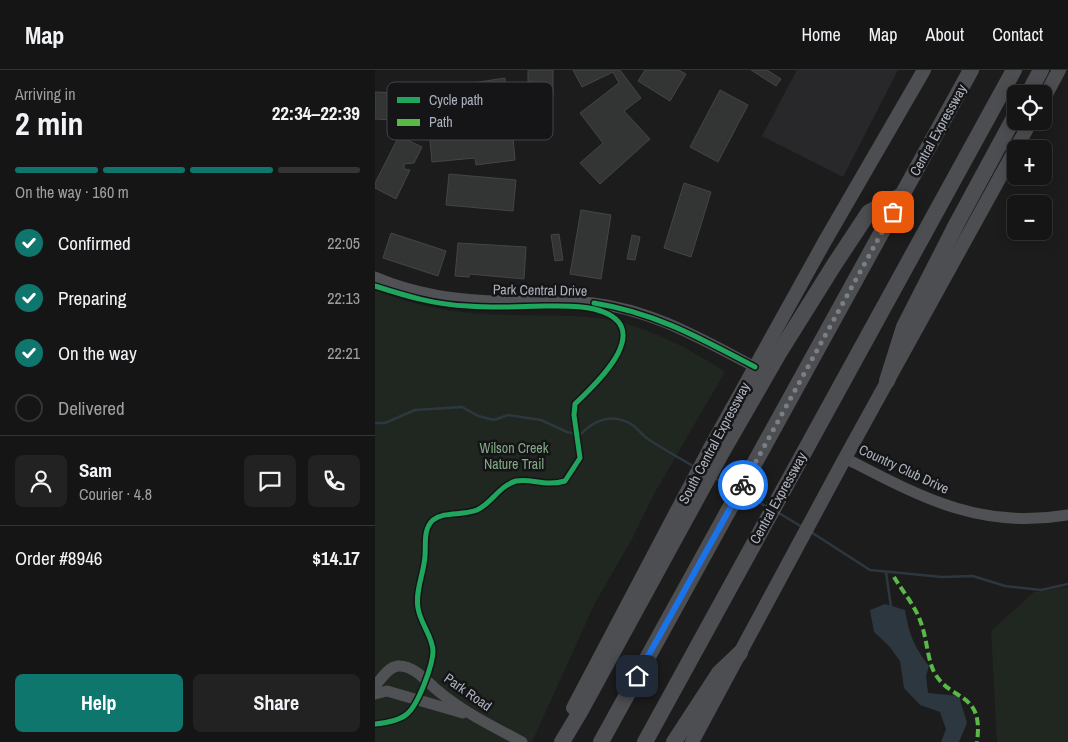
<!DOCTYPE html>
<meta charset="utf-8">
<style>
:root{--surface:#151515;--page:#222;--text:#f1f3f6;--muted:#9d9fa0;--line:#343434;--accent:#0f766e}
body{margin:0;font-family:"Archivo Narrow",sans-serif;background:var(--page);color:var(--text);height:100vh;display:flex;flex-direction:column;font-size:19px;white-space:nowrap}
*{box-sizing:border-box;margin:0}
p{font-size:16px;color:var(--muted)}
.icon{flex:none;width:28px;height:28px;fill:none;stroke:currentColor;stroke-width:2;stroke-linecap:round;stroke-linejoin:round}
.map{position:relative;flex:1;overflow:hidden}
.sheet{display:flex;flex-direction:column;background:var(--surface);width:375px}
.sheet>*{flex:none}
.fabs{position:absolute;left:632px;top:15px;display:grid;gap:10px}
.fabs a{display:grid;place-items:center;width:45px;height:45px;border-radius:8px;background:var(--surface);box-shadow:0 2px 12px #0003,0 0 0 1px var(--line);font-size:25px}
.pin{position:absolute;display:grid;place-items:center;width:42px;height:42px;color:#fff;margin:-21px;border-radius:10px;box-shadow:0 2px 8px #0006}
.courier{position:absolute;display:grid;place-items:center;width:50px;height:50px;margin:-25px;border:4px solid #1a73e8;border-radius:50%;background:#fff;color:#222;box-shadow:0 1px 6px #0007}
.overview em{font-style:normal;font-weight:700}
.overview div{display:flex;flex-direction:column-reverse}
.overview{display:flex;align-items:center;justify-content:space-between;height:85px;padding:0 15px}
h1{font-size:32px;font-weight:700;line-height:38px}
.bar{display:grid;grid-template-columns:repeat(4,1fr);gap:8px 5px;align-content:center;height:60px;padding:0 15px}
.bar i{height:6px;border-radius:4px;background:var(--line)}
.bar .current{background:var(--accent)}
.bar p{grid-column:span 4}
.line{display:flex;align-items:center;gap:12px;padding:0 15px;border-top:1px solid var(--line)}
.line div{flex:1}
.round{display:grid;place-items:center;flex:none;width:52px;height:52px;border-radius:8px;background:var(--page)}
ol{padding:0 15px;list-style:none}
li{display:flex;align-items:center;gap:15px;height:55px}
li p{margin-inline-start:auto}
li .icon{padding:5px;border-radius:50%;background:var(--accent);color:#fff;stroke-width:4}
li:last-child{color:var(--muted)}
li i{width:28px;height:28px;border:2px solid var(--line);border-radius:50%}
.primary-button{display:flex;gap:10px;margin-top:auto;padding:10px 15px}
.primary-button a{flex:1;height:58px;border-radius:8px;background:var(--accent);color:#fff;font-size:20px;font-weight:700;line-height:58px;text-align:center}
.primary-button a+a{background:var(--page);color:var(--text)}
header{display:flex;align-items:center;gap:30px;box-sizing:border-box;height:70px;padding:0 25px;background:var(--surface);border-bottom:1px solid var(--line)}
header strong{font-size:24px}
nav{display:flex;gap:28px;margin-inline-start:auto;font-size:18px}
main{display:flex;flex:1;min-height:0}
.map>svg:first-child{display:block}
.built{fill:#28282b}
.green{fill:#1f2720}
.water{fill:#2d373f}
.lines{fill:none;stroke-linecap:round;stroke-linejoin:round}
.stream{stroke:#2d373f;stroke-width:2.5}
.building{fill:#333434;stroke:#444548}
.minor{stroke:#505155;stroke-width:11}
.major{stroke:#4d4e51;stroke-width:14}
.highway{stroke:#4d4e52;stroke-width:16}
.quiet{stroke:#58b947;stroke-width:4;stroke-dasharray:8 4;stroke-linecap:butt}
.cycleway-casing{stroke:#151518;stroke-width:8}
.cycleway{stroke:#20a55d;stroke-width:5}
.done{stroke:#7a7e85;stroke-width:5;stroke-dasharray:0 9}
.route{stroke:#1a73e8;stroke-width:6}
.labels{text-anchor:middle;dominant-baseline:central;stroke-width:5;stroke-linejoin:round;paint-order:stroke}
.street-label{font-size:14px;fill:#acb2bd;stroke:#151518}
.park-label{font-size:14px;fill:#82aa84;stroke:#151518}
.key{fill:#151518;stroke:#42444a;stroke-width:1}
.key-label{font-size:14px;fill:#acb2bd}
</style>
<header>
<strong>Map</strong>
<nav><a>Home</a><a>Map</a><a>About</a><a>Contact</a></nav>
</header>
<main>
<section class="sheet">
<div class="overview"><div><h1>2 min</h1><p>Arriving in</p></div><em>22:34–22:39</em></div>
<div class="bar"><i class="current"></i><i class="current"></i><i class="current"></i><i></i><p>On the way · 160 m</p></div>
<ol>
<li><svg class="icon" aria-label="check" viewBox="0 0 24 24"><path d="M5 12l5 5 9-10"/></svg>Confirmed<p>22:05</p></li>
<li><svg class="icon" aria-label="check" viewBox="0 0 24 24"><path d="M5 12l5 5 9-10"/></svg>Preparing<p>22:13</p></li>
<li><svg class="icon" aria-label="check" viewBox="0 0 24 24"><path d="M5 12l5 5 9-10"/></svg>On the way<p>22:21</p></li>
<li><i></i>Delivered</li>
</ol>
<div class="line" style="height:90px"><a class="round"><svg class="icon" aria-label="person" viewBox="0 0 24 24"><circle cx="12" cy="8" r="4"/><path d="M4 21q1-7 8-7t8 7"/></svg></a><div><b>Sam</b><p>Courier · 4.8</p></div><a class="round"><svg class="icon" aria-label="chat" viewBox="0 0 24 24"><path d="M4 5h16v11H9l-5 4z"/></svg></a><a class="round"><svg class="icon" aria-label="phone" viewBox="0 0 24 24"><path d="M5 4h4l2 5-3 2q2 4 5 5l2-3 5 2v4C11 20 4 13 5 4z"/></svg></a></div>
<div class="line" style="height:65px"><div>Order #8946</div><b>$14.17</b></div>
<div class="primary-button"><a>Help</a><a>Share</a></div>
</section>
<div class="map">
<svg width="693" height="672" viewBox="0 0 693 672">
<rect width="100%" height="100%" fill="#1c1c1c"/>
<polygon class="built" points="422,0 523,0 468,107 387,66"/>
<g class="green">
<path d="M0,220C43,238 92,245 138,245C171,246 207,244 240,251C280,260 317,280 350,302L279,424L257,469L220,533L157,672H0Z"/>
<polygon points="693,517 693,672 622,672 616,561 659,522"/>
</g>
<path class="water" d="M510,534L530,540C534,564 539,577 554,596L551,606L553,623L584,626L592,653L584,672H566L571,659L565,642L545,635L529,618L525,591L514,576L499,562L495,540Z"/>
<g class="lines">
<g class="stream">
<path d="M0,353H10L40,340L87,337L103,346L119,350L133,345L166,350L192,362L205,365C220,349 239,342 259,356C264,360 268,366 273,369C288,379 304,388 320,397"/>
<polyline points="340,408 359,419"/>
<polyline points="369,424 392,437"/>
<polyline points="404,443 427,457"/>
<polyline points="436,462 495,500 567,507 598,506 630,516 666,520 693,514"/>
<polyline points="511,502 516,537"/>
</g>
</g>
<g class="building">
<polygon points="153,0 178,0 178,26 166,26 166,48 158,48 158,12 153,12"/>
<polygon points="198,0 245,0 266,28 249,41 275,69 225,114 205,93 228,73 205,43 244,13 238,2 207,17"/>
<polygon points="270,0 303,0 311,4 295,31 263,11"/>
<polygon points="376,0 392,0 406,9 401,16"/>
<polygon points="130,8 133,42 86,47 87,62 137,57 140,90 101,95 100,88 57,92 53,50 36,51 0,49 0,22 24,23 24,26 92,21 91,14"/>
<polygon points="345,20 373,35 343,92 315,77"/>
<polygon points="24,66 47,77 39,93 29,94 29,99 35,100 21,129 0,118 0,113"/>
<polygon points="74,104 141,110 138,141 71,135"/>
<polygon points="309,113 336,122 316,187 289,178"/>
<polygon points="206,140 236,145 226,209 195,204"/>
<polygon points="16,163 71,181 63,206 8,188"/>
<polygon points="184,164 188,190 180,191 176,165"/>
<polygon points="257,165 265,167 260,190 252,189"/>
<polygon points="83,173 151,177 149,209 94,204 94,207 80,206"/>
</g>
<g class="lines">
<g class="minor">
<path d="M0,207C42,225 86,231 130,231C159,232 189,229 218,233C278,240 328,270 380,297"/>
<path d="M470,388C546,427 604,460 693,445"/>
<path d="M0,616C6,609 13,597 23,596C39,595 51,611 62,620C88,642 117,656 147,672"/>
<polyline points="0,624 12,621 88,643"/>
</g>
<g class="major">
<polyline points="669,28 684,0"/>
<polyline points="198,638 335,378 450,171 549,0"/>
<polyline points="317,672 470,388 656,51"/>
</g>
<g class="highway">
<polyline points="653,24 666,0"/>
<polyline points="512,311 529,257 582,153 641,44"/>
<polyline points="187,672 205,642 346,384 404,283 459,195 494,142 527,125"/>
<polyline points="226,672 596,0"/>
<polyline points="270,672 639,0"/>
<polyline points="299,672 344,603 365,583"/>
</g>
<path class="quiet" d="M519,507C528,522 541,537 546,553C552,569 552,587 559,602C576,633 609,620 602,672"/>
<g class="cycleway-casing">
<g id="cycleway">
<path d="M0,216C31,226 61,235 93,236C119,238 144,237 170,236C186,236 204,235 219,239C283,255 225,310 200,334L199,345L205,388L190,411C170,417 157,408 141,411C124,416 117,433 102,440C87,446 70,441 58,450C48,459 51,474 50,486C49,503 40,521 43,538C45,553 58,567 58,581C58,595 43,635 32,644C25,650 10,653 0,654"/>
<path d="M219,233C281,243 325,268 380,297"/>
</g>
</g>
<use href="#cycleway" class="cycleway"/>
</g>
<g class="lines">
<polyline class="done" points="368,415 518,142"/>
<polyline class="route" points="262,606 368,415"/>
</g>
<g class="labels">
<g class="street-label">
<text transform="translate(563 60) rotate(-61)">Central Expressway</text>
<text transform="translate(165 220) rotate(1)">Park Central Drive</text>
<text transform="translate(339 373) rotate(-62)">South Central Expressway</text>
<text transform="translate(529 399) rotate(25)">Country Club Drive</text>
<text transform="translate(403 428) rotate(-61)">Central Expressway</text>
<text transform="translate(93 622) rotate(35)">Park Road</text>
</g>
<g class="park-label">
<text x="139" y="378">Wilson Creek<tspan x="139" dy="16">Nature Trail</tspan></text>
</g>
</g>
<rect x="12" y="12" width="166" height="58" rx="8" class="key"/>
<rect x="22" y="27" width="23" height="6" fill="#20a55d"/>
<rect x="22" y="49" width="23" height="7" fill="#58b947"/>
<g class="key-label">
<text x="54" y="35">Cycle path</text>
<text x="54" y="57">Path</text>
</g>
</svg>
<div class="fabs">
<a><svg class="icon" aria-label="locate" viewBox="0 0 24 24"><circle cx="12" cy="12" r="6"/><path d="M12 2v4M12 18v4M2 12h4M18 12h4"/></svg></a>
<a>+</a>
<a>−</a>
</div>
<div class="pin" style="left:518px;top:142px;background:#ea580c"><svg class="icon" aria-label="bag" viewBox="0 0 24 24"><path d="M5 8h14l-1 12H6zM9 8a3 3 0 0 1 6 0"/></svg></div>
<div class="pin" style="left:262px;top:606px;background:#1f2937"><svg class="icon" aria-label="home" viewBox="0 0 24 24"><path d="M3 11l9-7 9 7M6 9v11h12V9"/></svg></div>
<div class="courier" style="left:368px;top:415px"><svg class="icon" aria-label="bike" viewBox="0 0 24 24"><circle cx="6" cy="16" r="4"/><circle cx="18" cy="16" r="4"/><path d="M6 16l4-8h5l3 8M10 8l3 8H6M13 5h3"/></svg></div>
</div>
</main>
